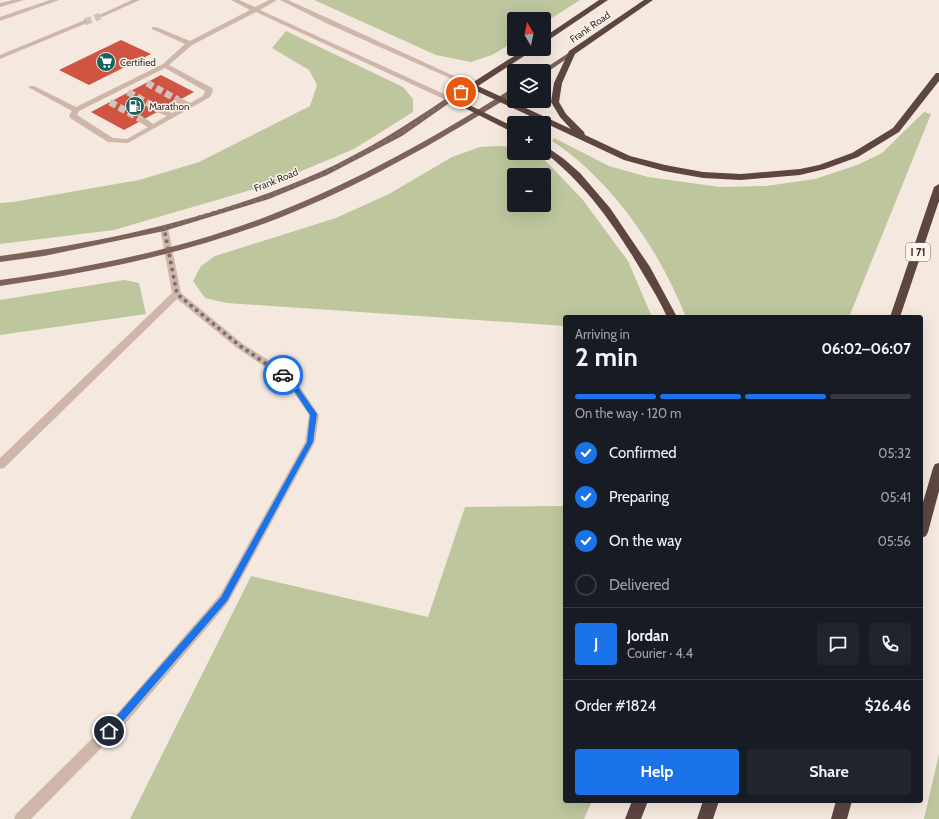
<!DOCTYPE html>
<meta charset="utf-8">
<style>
:root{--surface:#171b24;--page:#20242c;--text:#f1f3f6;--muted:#9ea1a6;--line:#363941;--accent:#1a73e8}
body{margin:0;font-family:Cabin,sans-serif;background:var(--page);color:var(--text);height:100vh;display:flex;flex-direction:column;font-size:15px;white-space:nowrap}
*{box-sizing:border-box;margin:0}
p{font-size:13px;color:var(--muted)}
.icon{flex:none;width:22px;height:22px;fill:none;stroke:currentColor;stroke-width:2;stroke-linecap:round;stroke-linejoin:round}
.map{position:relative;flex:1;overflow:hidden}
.sheet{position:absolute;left:563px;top:315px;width:360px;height:488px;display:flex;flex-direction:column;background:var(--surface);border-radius:4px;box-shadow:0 4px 16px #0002}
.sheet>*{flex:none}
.needle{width:26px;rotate:351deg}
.buttons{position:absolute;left:507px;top:12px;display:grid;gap:8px}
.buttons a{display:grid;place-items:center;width:44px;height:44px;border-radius:4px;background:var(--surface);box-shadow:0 4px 16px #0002;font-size:20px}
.pin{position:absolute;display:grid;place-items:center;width:34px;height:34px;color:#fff;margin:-17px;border:2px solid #fff;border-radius:50%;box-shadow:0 1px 4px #0007}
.courier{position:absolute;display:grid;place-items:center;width:40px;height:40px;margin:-20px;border:3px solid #1a73e8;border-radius:50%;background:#fff;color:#222;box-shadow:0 1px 5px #0007}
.headline em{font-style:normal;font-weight:700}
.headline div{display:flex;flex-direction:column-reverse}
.headline{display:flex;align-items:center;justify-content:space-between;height:68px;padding:0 12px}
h1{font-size:26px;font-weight:700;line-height:30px}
.bar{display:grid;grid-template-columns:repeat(4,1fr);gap:6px 4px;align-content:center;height:48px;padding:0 12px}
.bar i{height:5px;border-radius:3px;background:var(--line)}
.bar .selected{background:var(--accent)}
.bar p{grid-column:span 4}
.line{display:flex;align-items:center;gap:10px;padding:0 12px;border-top:1px solid var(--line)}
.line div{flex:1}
.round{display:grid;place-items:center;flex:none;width:42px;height:42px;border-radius:4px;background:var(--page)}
ol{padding:0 12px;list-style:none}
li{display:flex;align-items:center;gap:12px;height:44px}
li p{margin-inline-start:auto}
li .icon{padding:4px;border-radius:50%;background:var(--accent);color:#fff;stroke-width:4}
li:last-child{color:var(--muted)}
li i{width:22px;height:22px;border:2px solid var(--line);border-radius:50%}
.primary-button{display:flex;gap:8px;margin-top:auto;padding:8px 12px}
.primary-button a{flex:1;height:46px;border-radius:4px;background:var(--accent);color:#fff;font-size:16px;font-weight:700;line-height:46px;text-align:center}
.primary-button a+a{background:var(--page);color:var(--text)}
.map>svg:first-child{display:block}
.green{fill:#bdc69d;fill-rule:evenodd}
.building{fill:#cf5442}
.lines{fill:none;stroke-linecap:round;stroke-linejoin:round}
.minor-tunnel{stroke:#d0c3bb;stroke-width:7;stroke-dasharray:7 3.5;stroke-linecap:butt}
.minor{fill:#ceb6a9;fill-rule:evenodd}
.major{fill:#7e6159;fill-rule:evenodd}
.highway{fill:#5d4540;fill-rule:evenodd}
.route{fill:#1a73e8}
.done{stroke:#7c6e69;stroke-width:4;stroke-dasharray:0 7.2}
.labels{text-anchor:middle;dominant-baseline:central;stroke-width:3;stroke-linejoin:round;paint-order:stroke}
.far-street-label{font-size:10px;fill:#3b2d29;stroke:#fcf3ec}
.far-poi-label{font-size:10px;fill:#3b2d29;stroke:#fcf3ec;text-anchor:start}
.shield{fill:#fcf3ec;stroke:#756864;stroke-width:1}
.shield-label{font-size:11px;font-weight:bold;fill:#3b2d29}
</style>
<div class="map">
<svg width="939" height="819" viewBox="0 0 939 819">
<rect width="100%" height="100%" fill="#f5e8df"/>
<g class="green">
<polygon points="314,0 580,0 544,23 544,19 514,19 514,42 492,55 471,62 436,55"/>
<polygon points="286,31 403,87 413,99 413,112 354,149 268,185 114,230 0,244 0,203 13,202 139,180 199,162 310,106 317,85 309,70 272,48"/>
<path d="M924,112L931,114L849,317H686C659,250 613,181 552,141L554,138L609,166L648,177L720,187L766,186L815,179L857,165L882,153Z"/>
<path d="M497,146L514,147V153H534L541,156L583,200L628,261L652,317H565V326L227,303L205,298L193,281L201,266L215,256L336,218L389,194L452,157L480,147ZM514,175H544V205H514Z"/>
<polygon points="124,280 139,283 146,314 0,335 0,300"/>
<polygon points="565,506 565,801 592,801 584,819 130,819 251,576 428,617 465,507"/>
<polygon points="939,754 939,819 924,819"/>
</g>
<g class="building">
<polygon points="121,40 151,54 89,85 59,70"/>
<polygon points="161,75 194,92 124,130 91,112"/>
</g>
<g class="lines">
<g class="minor-tunnel">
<polyline points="85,22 100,16"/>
<polyline points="147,83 178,100"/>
<polyline points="128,92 160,110"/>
<polyline points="110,102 142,120"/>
</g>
<g class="minor">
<polygon points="13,0 24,0 0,7 0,3"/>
<polygon points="50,0 59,0 0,21 0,17"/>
<polygon points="132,0 140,0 102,17 97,16"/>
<path d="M231,0H239L255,7L269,0H277L260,10L455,99L451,101H448L256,12L192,45L169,65L212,88L213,90L210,97L128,143L108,142L70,118L69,116L72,111L28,87L30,86H34L76,107L163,64L185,44L152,29V27H156L190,41L250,10ZM165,68L205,91L203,96L190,103L181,98H175V102L185,106L172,113L163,108H157V112L167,116L153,124L145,118H139V122L148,127L127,139L113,138L77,115L79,111Z"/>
<polygon points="280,0 288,0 476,86 472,88 470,87 328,24"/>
<polygon points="85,20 87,21 87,23 0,59 0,55"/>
<polygon points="164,225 168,228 181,293 243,344 292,375 319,415 315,442 228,603 125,724 31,819 14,819 16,814 115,716 220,595 305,442 309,415 286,381 237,348 177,299 4,468 0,469 0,458 172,293 160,228"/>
</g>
<g class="major">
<polygon points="570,52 575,53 546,73 544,74 544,71 541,71"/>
<path d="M511,89H514V94C439,141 362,185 279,218C189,253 95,272 0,286V280C93,267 186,248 273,214C357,181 435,137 511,89Z"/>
<path d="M448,97H451L455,99L402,136L327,175L269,199L164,231L44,256L0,262V256C109,241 220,217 320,172C366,151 407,125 448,97Z"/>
</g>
<g class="highway">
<polygon points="599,0 608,0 544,43 544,37"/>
<polygon points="644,0 653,0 575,54 562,83 559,102 566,114 584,132 585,135 630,156 665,165 703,172 741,174 800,169 819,165 852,153 893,128 936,73 939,73 939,81 899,132 858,157 825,169 800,175 741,180 703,178 664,171 624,160 472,89 457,99 514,127 514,133 447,99 525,49 535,49 478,86 571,129 560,117 551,102 554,83 569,51"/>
<path d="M544,145L564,159L580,173L610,208L650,267L677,317H667C661,303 653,290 645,277C618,230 587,185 544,152Z"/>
<polygon points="939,184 939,201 900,317 890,317 934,187"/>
<polygon points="939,463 939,491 928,532 926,536 921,538 921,509 933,468 935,464"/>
<polygon points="632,801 648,801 641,819 625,819"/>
<polygon points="703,801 719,801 713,819 697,819"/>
<polygon points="836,801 852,801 847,819 831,819"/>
</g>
</g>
<polygon class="route" points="281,373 286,373 291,377 317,414 313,442 227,601 112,734 109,735 106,734 104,731 106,728 221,597 307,442 310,415 287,380 281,377"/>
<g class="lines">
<polyline class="done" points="283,375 240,346 177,294 164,228 266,197 324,173 399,134 461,92"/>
</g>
<defs>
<g id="supermarket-disc" transform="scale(1)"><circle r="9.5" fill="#1b615d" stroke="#fcf3ec"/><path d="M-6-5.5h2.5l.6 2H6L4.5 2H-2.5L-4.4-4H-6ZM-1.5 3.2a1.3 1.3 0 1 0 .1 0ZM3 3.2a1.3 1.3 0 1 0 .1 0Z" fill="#fff"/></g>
<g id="fuel-disc" transform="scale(1)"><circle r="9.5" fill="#1b615d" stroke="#fcf3ec"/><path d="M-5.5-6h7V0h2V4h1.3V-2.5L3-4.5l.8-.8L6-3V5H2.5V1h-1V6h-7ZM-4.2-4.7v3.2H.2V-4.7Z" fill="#fff"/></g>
</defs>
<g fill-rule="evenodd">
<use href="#supermarket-disc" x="106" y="62"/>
<use href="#fuel-disc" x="135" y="106"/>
</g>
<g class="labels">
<g class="far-street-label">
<text transform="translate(590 27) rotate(-35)">Frank Road</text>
<text transform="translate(276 180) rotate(-22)">Frank Road</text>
</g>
<g class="far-poi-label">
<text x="120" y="62">Certified</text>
<text x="149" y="106">Marathon</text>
</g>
<rect class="shield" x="906" y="243" width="24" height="18" rx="3"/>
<g class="shield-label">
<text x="918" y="252">I 71</text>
</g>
</g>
</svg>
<div class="buttons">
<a><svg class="needle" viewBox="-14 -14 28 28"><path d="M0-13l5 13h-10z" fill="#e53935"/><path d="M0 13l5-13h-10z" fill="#9ea1a6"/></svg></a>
<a><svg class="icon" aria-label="layers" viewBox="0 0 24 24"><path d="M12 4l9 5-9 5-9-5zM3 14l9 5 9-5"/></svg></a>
<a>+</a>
<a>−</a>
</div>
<div class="pin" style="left:461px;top:92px;background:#ea580c"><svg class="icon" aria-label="bag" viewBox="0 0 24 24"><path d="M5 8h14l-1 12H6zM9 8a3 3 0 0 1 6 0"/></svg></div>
<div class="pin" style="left:109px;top:731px;background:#1f2937"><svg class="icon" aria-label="home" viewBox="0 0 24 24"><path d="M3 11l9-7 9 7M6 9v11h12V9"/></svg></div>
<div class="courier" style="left:283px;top:375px"><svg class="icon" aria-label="car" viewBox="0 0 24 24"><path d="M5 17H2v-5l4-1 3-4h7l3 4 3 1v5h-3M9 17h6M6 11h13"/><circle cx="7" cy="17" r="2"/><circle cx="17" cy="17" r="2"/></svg></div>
<section class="sheet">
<div class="headline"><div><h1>2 min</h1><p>Arriving in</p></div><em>06:02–06:07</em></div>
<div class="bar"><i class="selected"></i><i class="selected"></i><i class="selected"></i><i></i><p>On the way · 120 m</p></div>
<ol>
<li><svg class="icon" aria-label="check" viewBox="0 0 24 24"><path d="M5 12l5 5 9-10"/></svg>Confirmed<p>05:32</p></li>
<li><svg class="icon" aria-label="check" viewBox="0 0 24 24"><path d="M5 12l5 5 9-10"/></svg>Preparing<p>05:41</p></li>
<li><svg class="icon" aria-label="check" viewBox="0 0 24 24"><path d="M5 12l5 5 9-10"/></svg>On the way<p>05:56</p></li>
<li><i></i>Delivered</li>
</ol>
<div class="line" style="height:72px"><b class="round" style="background:var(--accent);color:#fff">J</b><div><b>Jordan</b><p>Courier · 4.4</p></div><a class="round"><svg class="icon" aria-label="chat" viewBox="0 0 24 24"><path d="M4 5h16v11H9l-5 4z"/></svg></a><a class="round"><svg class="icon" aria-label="phone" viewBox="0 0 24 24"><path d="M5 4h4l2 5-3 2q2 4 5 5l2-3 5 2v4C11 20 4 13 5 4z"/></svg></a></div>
<div class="line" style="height:52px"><div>Order #1824</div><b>$26.46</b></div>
<div class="primary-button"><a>Help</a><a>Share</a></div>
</section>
</div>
